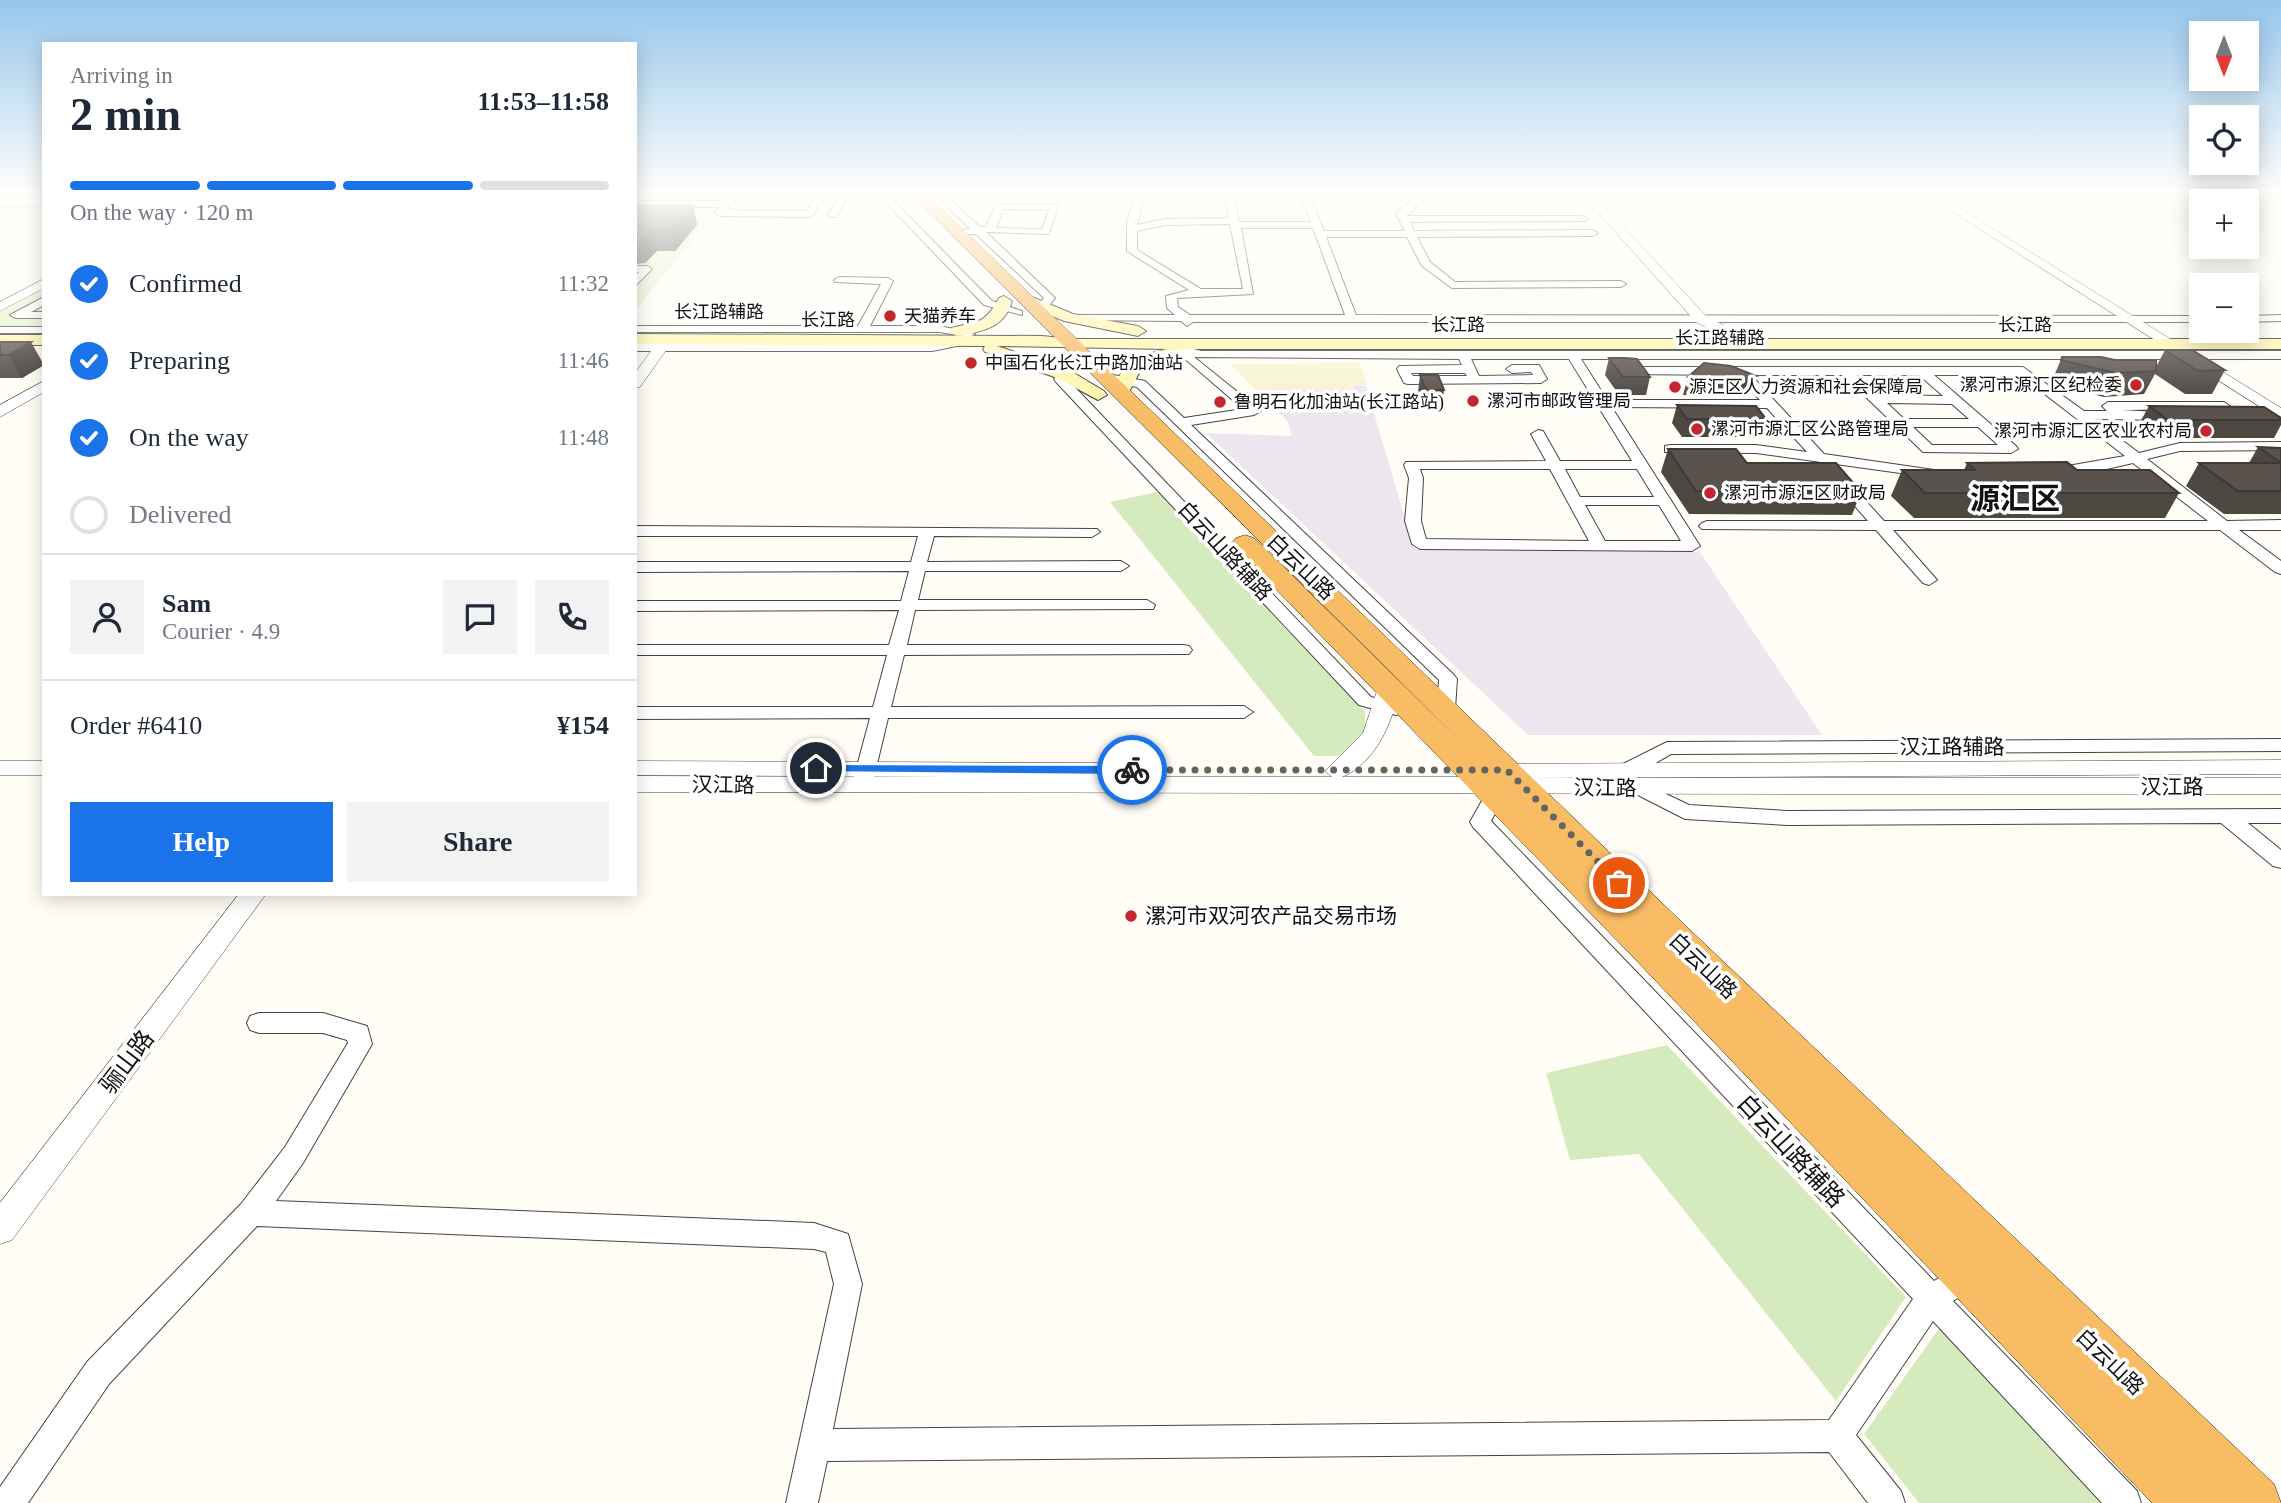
<!DOCTYPE html>
<meta charset="utf-8">
<style>
:root{--surface:#fff;--page:#f2f2f3;--text:#1f2937;--muted:#747a83;--line:#e0e1e3;--accent:#1a73e8}
body{margin:0;font-family:"Times New Roman","Noto Sans SC",serif;background:var(--page);color:var(--text);height:100vh;display:flex;flex-direction:column;font-size:26px;white-space:nowrap}
*{box-sizing:border-box;margin:0}
p{font-size:23px;color:var(--muted)}
.icon{flex:none;width:38px;height:38px;fill:none;stroke:currentColor;stroke-width:2;stroke-linecap:round;stroke-linejoin:round}
.map{position:relative;flex:1;overflow:hidden}
.panel{position:absolute;left:42px;top:42px;width:595px;height:854px;display:flex;flex-direction:column;background:var(--surface);border-radius:0px;box-shadow:0 4px 18px #0003}
.panel>*{flex:none}
.needle{width:46px;rotate:180deg}
.buttons{position:absolute;left:2189px;top:21px;display:grid;gap:14px}
.buttons a{display:grid;place-items:center;width:70px;height:70px;border-radius:0px;background:var(--surface);box-shadow:0 4px 18px #0003;font-size:35px}
.pin{position:absolute;display:grid;place-items:center;width:60px;height:60px;color:#fff;margin:-30px;border:4px solid #fff;border-radius:50%;box-shadow:0 2px 7px #0007}
.courier{position:absolute;display:grid;place-items:center;width:70px;height:70px;margin:-35px;border:5px solid #1a73e8;border-radius:50%;background:#fff;color:#222;box-shadow:0 2px 9px #0007}
.headline em{font-style:normal;font-weight:700}
.headline div{display:flex;flex-direction:column-reverse}
.headline{display:flex;align-items:center;justify-content:space-between;height:119px;padding:0 28px}
h1{font-size:46px;font-weight:700;line-height:52px}
.bar{display:grid;grid-template-columns:repeat(4,1fr);gap:10px 7px;align-content:center;height:84px;padding:0 28px}
.bar i{height:9px;border-radius:5px;background:var(--line)}
.bar .current{background:var(--accent)}
.bar p{grid-column:span 4}
.line{display:flex;align-items:center;gap:18px;padding:0 28px;border-top:2px solid var(--line)}
.line div{flex:1}
.round{display:grid;place-items:center;flex:none;width:74px;height:74px;border-radius:0px;background:var(--page)}
ol{padding:0 28px;list-style:none}
li{display:flex;align-items:center;gap:21px;height:77px}
li p{margin-inline-start:auto}
li .icon{padding:7px;border-radius:50%;background:var(--accent);color:#fff;stroke-width:4}
li:last-child{color:var(--muted)}
li i{width:38px;height:38px;border:4px solid var(--line);border-radius:50%}
.button{display:flex;gap:14px;margin-top:auto;padding:14px 28px}
.button a{flex:1;height:80px;border-radius:0px;background:var(--accent);color:#fff;font-size:28px;font-weight:700;line-height:80px;text-align:center}
.button a+a{background:var(--page);color:var(--text)}
.map>svg:first-child{display:block}
.industrial{fill:#eee6ef}
.farmland{fill:#f6f3d4}
.green{fill:#d5ebbd}
.pitch{fill:#e6f2cf}
.lines{fill:none;stroke-linecap:round;stroke-linejoin:round}
.minor-casing{stroke:#444;stroke-width:2}
.tertiary-casing{stroke:#444;stroke-width:1}
.secondary-casing{stroke:#333;stroke-width:2}
.trunk-casing{stroke:#222;stroke-width:1}
.minor{fill:#fff;fill-rule:evenodd}
.tertiary{fill:#fff;fill-rule:evenodd}
.secondary{fill:#fff6b0;fill-rule:evenodd}
.trunk{fill:#f7bc64;fill-rule:evenodd}
.wall{fill:#4d4742}
.shaded-wall{fill:#3f3936}
.building{fill:#5a524d;stroke:#3f3936;stroke-width:2}
.route{fill:#1a73e8}
.done{stroke:#646461;stroke-width:7;stroke-dasharray:0 12.6}
.poi-dot{fill:#c4262e;stroke:#fff;stroke-width:2.5}
.labels{text-anchor:middle;dominant-baseline:central;stroke-width:7;stroke-linejoin:round;paint-order:stroke}
.far-street-label{font-size:18px;fill:#111;stroke:#fff}
.far-poi-label{font-size:18px;fill:#111;stroke:#fff;text-anchor:start}
.street-label{font-size:21px;fill:#111;stroke:#fff}
.poi-label{font-size:21px;fill:#111;stroke:#fff;text-anchor:start}
.near-street-label{font-size:24px;fill:#111;stroke:#fff}
.far-town-label{font-size:30px;font-weight:bold;fill:#111;stroke:#fff}
</style>
<div class="map">
<svg width="2281" height="1503" viewBox="0 0 2281 1503">
<rect width="100%" height="100%" fill="#fffdf5"/>
<polygon class="industrial" points="1353,385 1366,386 1414,549 1700,552 1822,735 1528,735 1206,433 1292,436 1288,422 1257,390 1353,390"/>
<g class="farmland">
<polygon points="1951,191 2281,191 2281,213 2266,217 2262,227 2247,226 2247,201 2202,201 2201,226 2007,226"/>
<polygon points="1360,363 1367,385 1352,385 1353,390 1256,390 1230,364"/>
</g>
<g class="green">
<polygon points="1163,491 1365,711 1365,732 1339,756 1314,756 1110,502"/>
<polygon points="1667,1045 1906,1297 1836,1401 1639,1154 1570,1160 1546,1073"/>
<polygon points="1943,1323 2111,1503 1919,1503 1864,1434"/>
</g>
<g class="pitch">
<polygon points="635,191 733,191 635,310"/>
<polygon points="44,286 44,326 0,326 0,310"/>
</g>
<g class="lines">
<g class="minor-casing">
<g id="minor">
<path d="M734,191L829,192L812,216L809,217L720,216L715,213L720,207H635V201H724ZM740,195H818L806,211L727,210Z"/>
<polygon points="843,191 852,191 836,217 830,217 828,215"/>
<polygon points="875,191 884,191 992,301 1022,311 1022,315 984,305"/>
<path d="M932,191H941L980,227H986L996,204L1058,205L1049,234L986,232L1055,298L1042,314L1032,312L1044,298L976,234L956,235V231L970,229ZM1003,209L1049,210L1042,229L996,228Z"/>
<path d="M1136,191H1145L1137,225L1165,219L1229,218L1224,191H1233L1239,222H1311L1299,191H1308L1324,231H1405L1396,214L1420,191H1430L1407,216H1582L1587,219L1585,221L1410,222L1414,231L1593,230L1598,233L1593,236L1417,237L1430,262L1455,282L1621,281L1626,284L1621,287L1452,288L1422,266L1407,237H1326L1356,315L2202,316V322H1193L1187,326L1181,321L1068,320L1066,318L1072,315H1175L1167,308L1166,296L1189,290L1127,251V223ZM1230,224L1243,289H1201L1137,250V231L1165,225ZM1241,228H1313L1345,315H1190L1178,307L1177,298L1253,294Z"/>
<polygon points="635,266 647,266 652,269 635,286 635,276 639,272 635,272"/>
<polygon points="839,277 888,278 893,281 870,326 940,326 975,334 969,337 940,332 635,332 635,326 858,326 881,284 835,282 834,280"/>
<polygon points="44,297 44,305 31,312 44,312 44,318 16,318 10,315"/>
<polygon points="2281,315 2281,321 2247,322 2247,316"/>
<rect x="0" y="327" width="44" height="6"/>
<polygon points="963,338 969,342 967,344 932,351 635,351 635,343 932,343"/>
<path d="M1160,340L1201,351H2281V359H1581L1700,546L1692,551L1420,549L1412,544L1405,521L1409,478L1404,465L1406,462L1546,461L1531,434L1538,430L1543,431L1560,461H1632L1569,359H1471L1479,376L1533,375L1531,372L1512,373L1506,369L1512,365H1539L1547,379L1541,383L1408,384L1404,383L1397,369L1399,366L1462,365L1459,359L1194,357L1261,411L1254,415L1191,425L1454,675L1457,679L1455,709L1446,715L1437,709L1439,680L1137,387L1104,381L1102,378L1108,374L1145,381L1184,418L1243,409L1177,352L1156,347V341ZM1411,373H1465L1467,376H1413ZM1420,469H1550L1589,541L1426,539L1421,521L1423,478ZM1565,469H1637L1654,497H1580ZM1585,505H1659L1681,541H1605Z"/>
<polygon points="1070,361 1076,365 1067,379 1371,697 1403,705 1405,709 1403,713 1396,715 1359,705 1056,382 1054,379 1066,362"/>
<path d="M1627,367H2023L2084,411H2107L2102,406L2108,402H2224L2239,413V419H2219L2217,416L2221,413L2216,409L2122,410L2175,413V419L2170,420L2094,419L2139,453L2180,443L2281,442V450L2180,451L2147,459L2227,521L2281,520V530H2239L2281,561V574L2275,572L2220,530H1893L1937,580L1929,585L1923,583L1876,530L1702,529L1699,526L1702,523L1707,521H1868L1833,481L1840,477L1845,478L1884,521H2208L2133,463L2098,471L2045,476L2043,473L2050,469L2125,456L2020,375H1934L2016,446L2018,449L2011,453L1923,452L1843,375H1751L1824,454L1934,470L1936,473L1929,477L1756,453L1665,452V446L1670,445H1756L1807,452L1767,408L1614,407L1613,404L1619,400H1760L1738,375L1623,374V368ZM1857,375H1919L1943,396L1879,395ZM1887,403L1952,404L1969,419H1904ZM1913,427H1978L1998,445H1932Z"/>
<polygon points="635,526 1097,529 1100,532 1092,537 934,536 927,562 1121,561 1129,566 1121,571 925,571 918,600 1147,600 1155,605 1153,609 915,610 907,645 1183,645 1189,646 1192,650 1189,654 904,655 891,707 1244,706 1253,712 1244,718 888,718 872,785 869,790 855,790 852,785 870,718 635,719 635,707 873,707 887,655 635,655 635,645 889,645 899,610 635,611 635,601 901,601 909,571 635,572 635,562 911,562 918,536 635,536"/>
<path d="M2281,739V751L1671,754C1656,762 1637,778 1621,773L1618,769L1621,765L1667,742Z"/>
<polygon points="1641,782 1689,805 1788,811 2281,809 2281,823 2248,823 2281,850 2281,868 2273,866 2221,823 1788,825 1685,819 1634,793 1631,788 1634,783"/>
<polygon points="1495,788 1502,790 1505,795 1491,821 1934,1281 1967,1262 1977,1266 1981,1276 1977,1286 1953,1301 2137,1491 2141,1503 2102,1503 1933,1321 1856,1435 1901,1491 1905,1503 1868,1503 1829,1452 827,1461 818,1503 786,1503 834,1284 826,1252 814,1249 257,1226 109,1384 28,1503 0,1503 0,1487 87,1362 241,1204 285,1147 348,1043 347,1040 323,1033 259,1033 250,1030 247,1023 250,1016 259,1013 323,1013 367,1026 372,1044 303,1163 276,1201 814,1223 848,1234 862,1284 833,1429 1829,1420 1913,1299 1473,827 1470,822 1488,790"/>
</g>
</g>
<g class="tertiary-casing">
<g id="tertiary">
<polygon points="1579,191 1590,191 1706,316 1723,325 1723,331 1713,331 1696,322"/>
<polygon points="1920,191 1932,191 2281,408 2281,420"/>
<rect x="0" y="200" width="44" height="6"/>
<polygon points="44,279 44,288 0,311 0,302"/>
<polygon points="667,335 674,339 640,387 635,388 635,373 662,336"/>
<polygon points="44,381 44,392 0,417 0,405"/>
<path d="M1389,682L1397,683L1400,688C1392,722 1377,762 1342,777H1489L1481,771L1485,766L1493,764L2281,760V774L1531,778H2281V794C1732,795 1184,792 635,792V776L952,777L635,775V761L1102,763L1110,765L1114,770L1110,775L1104,777H1332L1325,771L1363,733L1378,688L1381,683Z"/>
<rect x="0" y="761" width="44" height="14"/>
<polygon points="239,894 266,894 12,1240 0,1244 0,1203"/>
</g>
</g>
<g class="secondary-casing">
<g id="secondary">
<polygon points="1027,295 1073,314 1138,326 1146,331 1138,336 1064,321 1022,303 1019,300"/>
<path d="M1004,296L1012,301C1005,328 981,332 957,336L949,331L951,328C979,321 985,324 999,298Z"/>
<path d="M635,334L1042,336L1071,339H2281V349H1180L1182,352L1180,355L1154,364L1139,373L1127,396L1121,397L1112,392C1120,364 1141,355 1167,349L997,346L1069,370L1104,391L1107,395L1098,400L1057,378L985,352L983,349L985,346L635,344Z"/>
<rect x="0" y="335" width="44" height="10"/>
</g>
</g>
<g class="trunk-casing">
<polygon id="trunk" points="908,191 923,191 1690,930 2274,1484 2281,1503 2152,1503 1636,960 1236,548 1232,543 1236,538 1245,535 1254,538 1460,741"/>
</g>
<use href="#minor" class="minor"/>
<use href="#tertiary" class="tertiary"/>
<use href="#secondary" class="secondary"/>
<use href="#trunk" class="trunk"/>
</g>
<g class="wall">
<polygon points="0,191 44,191 44,195 0,196"/>
<polygon points="644,191 692,191 691,192 644,192"/>
<polygon points="635,205 693,206 697,225 675,251 657,251 645,263 635,264"/>
<polygon points="0,342 44,365 22,378 0,378"/>
<polygon points="2165,350 2225,370 2212,394 2185,394 2155,374 2144,394 2104,397 2051,383 2062,357 2115,360 2156,367"/>
<polygon points="1609,358 1650,377 1646,395 1619,395 1605,375"/>
<polygon points="1420,375 1444,390 1442,408 1424,408 1418,393"/>
<polygon points="1756,376 1751,393 1733,397 1683,395 1688,377"/>
<polygon points="1677,405 1766,419 1760,437 1682,437 1672,423"/>
<polygon points="2149,406 2281,418 2281,425 2274,438 2158,438 2139,424"/>
<polygon points="2258,447 2281,448 2281,514 2224,514 2186,486 2199,463 2249,463"/>
<polygon points="1668,449 1747,463 1861,492 1852,515 1689,514 1661,472"/>
<polygon points="1967,463 2077,470 2179,493 2165,518 1914,518 1891,496 1902,470 1964,470"/>
</g>
<g class="shaded-wall">
<polygon points="693,206 697,225 675,251 671,231"/>
<polygon points="652,231 657,251 645,263 641,243"/>
<polygon points="31,342 44,365 22,378 9,355"/>
<polygon points="1756,376 1751,393 1733,397 1739,380"/>
</g>
<g class="building">
<polygon points="635,205 693,206 671,231 652,231 641,243 635,244"/>
<polygon points="0,342 31,342 9,355 0,355"/>
<polygon points="2165,350 2192,350 2225,370 2198,371"/>
<polygon points="2062,357 2101,357 2115,360 2156,360 2156,371 2116,373 2061,360"/>
<polygon points="1609,358 1625,358 1637,359 1650,377 1623,377"/>
<polygon points="1704,363 1731,366 1756,376 1739,380 1688,377"/>
<polygon points="1420,375 1438,375 1444,390 1426,390"/>
<polygon points="1677,405 1756,406 1766,419 1687,419"/>
<polygon points="2149,406 2264,407 2281,418 2281,420 2168,420"/>
<polygon points="2258,447 2281,448 2281,491 2238,491 2199,463 2281,463"/>
<polygon points="1668,449 1736,449 1747,463 1836,463 1861,492 1696,491"/>
<polygon points="2067,462 2077,470 2150,470 2179,493 1925,493 1902,470 1975,470 1967,463"/>
</g>
<linearGradient id="sky" x2="0" y2="1"><stop stop-color="#95c6ee"/><stop offset="0.48" stop-color="#fffefa"/><stop offset="1" stop-color="#fffefa" stop-opacity="0"/></linearGradient>
<rect width="2281" height="401" fill="url(#sky)"/>
<polygon class="route" points="816,765 1132,766 1138,770 1132,774 811,771 811,766"/>
<g class="lines">
<polyline class="done" points="1132,770 1507,770 1619,883"/>
</g>
<g class="poi-dot">
<circle cx="890" cy="316" r="7"/>
<circle cx="971" cy="363" r="7"/>
<circle cx="2136" cy="385" r="7"/>
<circle cx="1675" cy="387" r="7"/>
<circle cx="1473" cy="401" r="7"/>
<circle cx="1220" cy="402" r="7"/>
<circle cx="1697" cy="429" r="7"/>
<circle cx="2206" cy="431" r="7"/>
<circle cx="1710" cy="493" r="7"/>
<circle cx="1131" cy="916" r="7"/>
</g>
<g class="labels">
<g class="far-street-label">
<text x="719" y="312">长江路辅路</text>
<text x="828" y="320">长江路</text>
<text x="1458" y="325">长江路</text>
<text x="2025" y="325">长江路</text>
<text x="1720" y="338">长江路辅路</text>
</g>
<g class="far-poi-label">
<text x="904" y="316">天猫养车</text>
<text x="985" y="363">中国石化长江中路加油站</text>
<text x="2122" y="385" text-anchor="end">漯河市源汇区纪检委</text>
<text x="1689" y="387">源汇区人力资源和社会保障局</text>
<text x="1487" y="401">漯河市邮政管理局</text>
<text x="1234" y="402">鲁明石化加油站(长江路站)</text>
<text x="1711" y="429">漯河市源汇区公路管理局</text>
<text x="2192" y="431" text-anchor="end">漯河市源汇区农业农村局</text>
<text x="1724" y="493">漯河市源汇区财政局</text>
</g>
<g class="street-label">
<text transform="translate(1225 551) rotate(47)">白云山路辅路</text>
<text transform="translate(1301 567) rotate(44)">白云山路</text>
<text x="1952" y="747">汉江路辅路</text>
<text transform="translate(723 785) rotate(1)">汉江路</text>
<text x="2172" y="787">汉江路</text>
<text transform="translate(1605 788) rotate(1)">汉江路</text>
<text transform="translate(1703 966) rotate(44)">白云山路</text>
<text transform="translate(2110 1362) rotate(44)">白云山路</text>
</g>
<g class="poi-label">
<text x="1145" y="916">漯河市双河农产品交易市场</text>
</g>
<g class="near-street-label">
<text transform="translate(127 1062) rotate(-53)">骊山路</text>
<text transform="translate(1791 1151) rotate(47)">白云山路辅路</text>
</g>
<g class="far-town-label">
<text x="2015" y="498">源汇区</text>
</g>
</g>
</svg>
<div class="buttons">
<a><svg class="needle" viewBox="-14 -14 28 28"><path d="M0-13l5 13h-10z" fill="#e53935"/><path d="M0 13l5-13h-10z" fill="#747a83"/></svg></a>
<a><svg class="icon" aria-label="locate" viewBox="0 0 24 24"><circle cx="12" cy="12" r="6"/><path d="M12 2v4M12 18v4M2 12h4M18 12h4"/></svg></a>
<a>+</a>
<a>−</a>
</div>
<div class="pin" style="left:1619px;top:883px;background:#ea580c"><svg class="icon" aria-label="bag" viewBox="0 0 24 24"><path d="M5 8h14l-1 12H6zM9 8a3 3 0 0 1 6 0"/></svg></div>
<div class="pin" style="left:816px;top:768px;background:#1f2937"><svg class="icon" aria-label="home" viewBox="0 0 24 24"><path d="M3 11l9-7 9 7M6 9v11h12V9"/></svg></div>
<div class="courier" style="left:1132px;top:770px"><svg class="icon" aria-label="bike" viewBox="0 0 24 24"><circle cx="6" cy="16" r="4"/><circle cx="18" cy="16" r="4"/><path d="M6 16l4-8h5l3 8M10 8l3 8H6M13 5h3"/></svg></div>
<section class="panel">
<div class="headline"><div><h1>2 min</h1><p>Arriving in</p></div><em>11:53–11:58</em></div>
<div class="bar"><i class="current"></i><i class="current"></i><i class="current"></i><i></i><p>On the way · 120 m</p></div>
<ol>
<li><svg class="icon" aria-label="check" viewBox="0 0 24 24"><path d="M5 12l5 5 9-10"/></svg>Confirmed<p>11:32</p></li>
<li><svg class="icon" aria-label="check" viewBox="0 0 24 24"><path d="M5 12l5 5 9-10"/></svg>Preparing<p>11:46</p></li>
<li><svg class="icon" aria-label="check" viewBox="0 0 24 24"><path d="M5 12l5 5 9-10"/></svg>On the way<p>11:48</p></li>
<li><i></i>Delivered</li>
</ol>
<div class="line" style="height:126px"><a class="round"><svg class="icon" aria-label="person" viewBox="0 0 24 24"><circle cx="12" cy="8" r="4"/><path d="M4 21q1-7 8-7t8 7"/></svg></a><div><b>Sam</b><p>Courier · 4.9</p></div><a class="round"><svg class="icon" aria-label="chat" viewBox="0 0 24 24"><path d="M4 5h16v11H9l-5 4z"/></svg></a><a class="round"><svg class="icon" aria-label="phone" viewBox="0 0 24 24"><path d="M5 4h4l2 5-3 2q2 4 5 5l2-3 5 2v4C11 20 4 13 5 4z"/></svg></a></div>
<div class="line" style="height:91px"><div>Order #6410</div><b>¥154</b></div>
<div class="button"><a>Help</a><a>Share</a></div>
</section>
</div>
